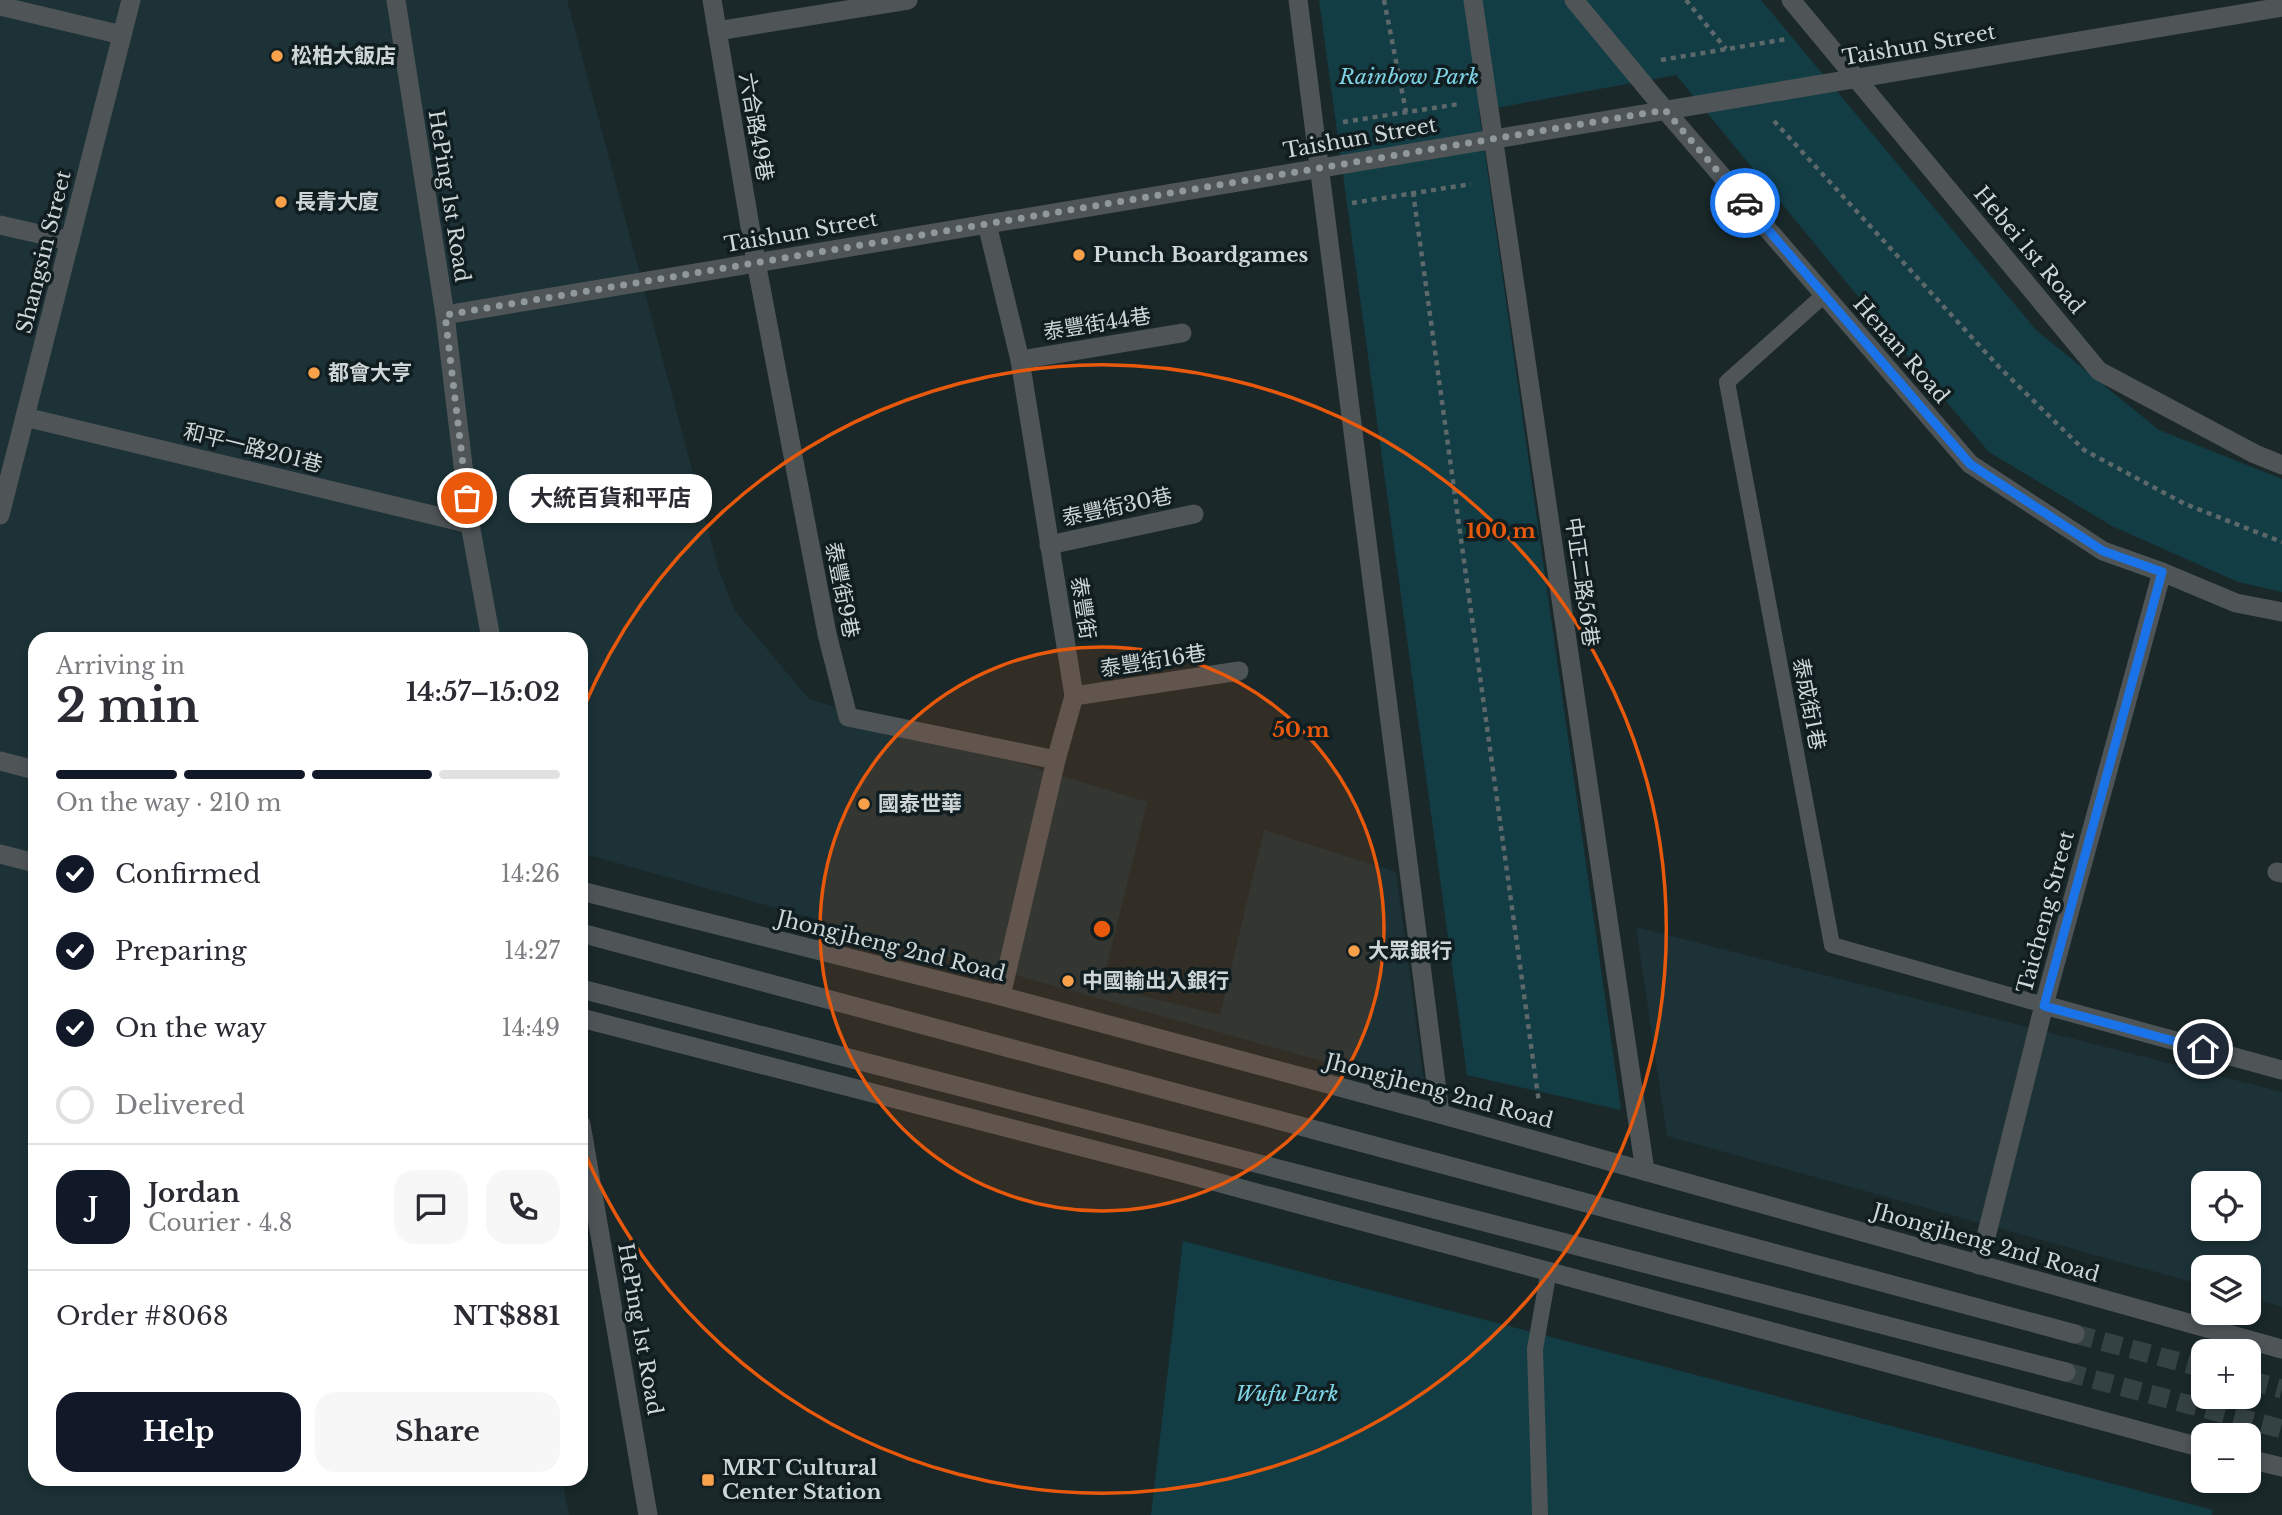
<!DOCTYPE html>
<meta charset="utf-8">
<style>
:root{--surface:#fff;--page:#f7f7f7;--text:#2b2b33;--muted:#7c7c81;--line:#e1e1e2;--accent:#111827}
body{margin:0;font-family:"Libre Baskerville","Noto Sans TC",serif;background:var(--page);color:var(--text);height:100vh;display:flex;flex-direction:column;font-size:26px;white-space:nowrap}
*{box-sizing:border-box;margin:0}
p{font-size:23px;color:var(--muted)}
.icon{flex:none;width:38px;height:38px;fill:none;stroke:currentColor;stroke-width:2;stroke-linecap:round;stroke-linejoin:round}
.map{position:relative;flex:1;overflow:hidden}
.details{position:absolute;left:28px;top:632px;width:560px;height:854px;display:flex;flex-direction:column;background:var(--surface);border-radius:21px;box-shadow:0 4px 10px #0003}
.details>*{flex:none}
.fabs{position:absolute;left:2191px;top:1171px;display:grid;gap:14px}
.fabs a{display:grid;place-items:center;width:70px;height:70px;border-radius:14px;background:var(--surface);box-shadow:0 4px 10px #0003;font-size:35px}
.pin{position:absolute;display:grid;place-items:center;width:60px;height:60px;color:#fff;margin:-30px;border:4px solid #fff;border-radius:50%;box-shadow:0 2px 7px #0007}
.courier{position:absolute;display:grid;place-items:center;width:70px;height:70px;margin:-35px;border:5px solid #1a73e8;border-radius:50%;background:#fff;color:#222;box-shadow:0 2px 9px #0007}
.bubble{position:absolute;height:49px;border-radius:21px;background:var(--surface);box-shadow:0 4px 10px #0003;font-size:23px;font-weight:700;line-height:49px;text-align:center}
.headline em{font-style:normal;font-weight:700}
.headline div{display:flex;flex-direction:column-reverse}
.headline{display:flex;align-items:center;justify-content:space-between;height:119px;padding:0 28px}
h1{font-size:46px;font-weight:700;line-height:52px}
.bar{display:grid;grid-template-columns:repeat(4,1fr);gap:10px 7px;align-content:center;height:84px;padding:0 28px}
.bar i{height:9px;border-radius:5px;background:var(--line)}
.bar .on{background:var(--accent)}
.bar p{grid-column:span 4}
.line{display:flex;align-items:center;gap:18px;padding:0 28px;border-top:2px solid var(--line)}
.line div{flex:1}
.round{display:grid;place-items:center;flex:none;width:74px;height:74px;border-radius:21px;background:var(--page)}
ol{padding:0 28px;list-style:none}
li{display:flex;align-items:center;gap:21px;height:77px}
li p{margin-inline-start:auto}
li .icon{padding:7px;border-radius:50%;background:var(--accent);color:#fff;stroke-width:4}
li:last-child{color:var(--muted)}
li i{width:38px;height:38px;border:4px solid var(--line);border-radius:50%}
.action{display:flex;gap:14px;margin-top:auto;padding:14px 28px}
.action a{flex:1;height:80px;border-radius:21px;background:var(--accent);color:#fff;font-size:28px;font-weight:700;line-height:80px;text-align:center}
.action a+a{background:var(--page);color:var(--text)}
.map>svg:first-child{display:block}
.built{fill:#1c3237;fill-rule:evenodd}
.green{fill:#133d45}
.lines{fill:none;stroke-linecap:round;stroke-linejoin:round}
.tertiary-tunnel{stroke:#354244;stroke-width:19;stroke-dasharray:19 10;stroke-linecap:butt}
.path{stroke:#5c686a;stroke-width:4.5;stroke-dasharray:5 5;stroke-linecap:butt}
.service{stroke:#4f5557;stroke-width:16}
.minor{stroke:#4f5557;stroke-width:19}
.tertiary{stroke:#4f5557;stroke-width:19}
.done{stroke:#8f999b;stroke-width:7;stroke-dasharray:0 12.6}
.route{stroke:#1a73e8;stroke-width:9}
.ring{fill:none;stroke:#e8590c;stroke-width:3.5}
.poi-dot{fill:#f8a14a;stroke:#111e21;stroke-width:2.5}
.labels{text-anchor:middle;dominant-baseline:central;stroke-width:7;stroke-linejoin:round;paint-order:stroke}
.street-label{font-size:21px;fill:#ced6d8;stroke:#111e21}
.poi-label{font-size:21px;font-weight:bold;fill:#ced6d8;stroke:#111e21;text-anchor:start}
.park-label{font-size:21px;font-style:italic;fill:#7fd4e6;stroke:#111e21}
.centre{fill:#e8590c;stroke:#111e21;stroke-width:3.5}
.ring-label{font-size:21px;text-anchor:middle;font-weight:bold;fill:#e8590c;stroke:#111e21;stroke-width:7;stroke-linejoin:round;paint-order:stroke}
</style>
<div class="map">
<svg width="2282" height="1515" viewBox="0 0 2282 1515">
<rect width="100%" height="100%" fill="#1a282a"/>
<g class="built">
<polygon points="0,0 567,0 719,571 735,611 809,699 1147,802 1102,986 1220,1015 1264,830 1396,872 1425,1090 581,853 581,639 35,639 35,1479 562,1479 569,1515 0,1515"/>
<path d="M1636,927L2282,1092V1307L2249,1297V1267H2203V1285L1667,1136ZM2203,1183H2249V1228H2203Z"/>
</g>
<g class="green">
<polygon points="1319,0 1761,0 2036,330 2159,430 2282,479 2282,592 2238,582 2112,526 1989,452 1884,328 1676,75 1479,111 1621,1110 1467,1075"/>
<polygon points="1183,1241 2213,1510 2212,1515 1151,1515"/>
</g>
<g class="lines">
<g class="tertiary-tunnel">
<polyline points="2075,1334 2203,1368"/>
<polyline points="2066,1372 2282,1429"/>
<polyline points="2249,1380 2282,1389"/>
</g>
<g class="path">
<polyline points="1384,0 1406,112"/>
<polyline points="1686,0 1726,49"/>
<polyline points="1661,60 1787,39"/>
<polyline points="1774,121 1999,367 2084,450 2185,504 2282,542"/>
<polyline points="1343,122 1459,104"/>
<polyline points="1413,192 1539,1103"/>
<polyline points="1352,203 1471,184"/>
</g>
<g class="service">
<polyline points="1824,295 1727,382 1832,945 2044,1005"/>
<polyline points="1540,1515 1535,1349 1549,1270"/>
</g>
<g class="minor">
<polyline points="712,0 756,262 827,634 848,717 1056,760"/>
<polyline points="1298,0 1440,1114"/>
<polyline points="1473,0 1645,1171"/>
<polyline points="1574,0 1665,110 1970,464 2103,551 2162,572 2236,603 2282,612"/>
<polyline points="1791,0 2099,371 2255,454 2282,465"/>
<polyline points="0,6 122,35"/>
<polyline points="717,31 908,0"/>
<polyline points="987,224 1020,360 1074,696 1056,760 1001,996"/>
<polyline points="0,225 70,241"/>
<polyline points="445,315 2282,7"/>
<polyline points="1020,360 1182,333"/>
<polyline points="25,417 470,524"/>
<polyline points="0,515 131,0"/>
<polyline points="1049,545 1194,514"/>
<polyline points="1074,696 1239,671"/>
<polyline points="2277,872 2282,873"/>
<polyline points="581,891 1001,996 1440,1114 2282,1349"/>
<polyline points="2044,1005 2282,1070"/>
<polyline points="581,1018 1172,1170 2203,1448"/>
<polyline points="1979,1265 2044,1005 2162,572"/>
<polyline points="2249,1459 2282,1467"/>
</g>
<g class="tertiary">
<polyline points="396,0 445,315 470,524 491,639"/>
<polyline points="0,761 35,770"/>
<polyline points="0,854 35,863"/>
<polyline points="581,933 2075,1334"/>
<polyline points="581,989 2066,1372"/>
<polyline points="581,1124 648,1515"/>
</g>
</g>
<g class="lines">
<polyline class="done" points="467,498 445,315 1665,110 1745,203"/>
<polyline class="route" points="1745,203 1970,464 2103,551 2162,572 2044,1006 2203,1049"/>
</g>
<circle cx="1102" cy="929" r="282" fill="#e8590c" fill-opacity=".12"/>
<g class="ring">
<circle cx="1102" cy="929" r="282"/>
<path d="M583 709A564 564 0 1 1 583 1149"/>
</g>
<g class="poi-dot">
<circle cx="277" cy="56" r="7"/>
<circle cx="281" cy="202" r="7"/>
<circle cx="1079" cy="255" r="7"/>
<circle cx="314" cy="373" r="7"/>
<circle cx="864" cy="804" r="7"/>
<circle cx="1354" cy="951" r="7"/>
<circle cx="1068" cy="981" r="7"/>
<rect x="701" y="1473" width="14" height="14" rx="3.5"/>
</g>
<g class="labels">
<g class="street-label">
<text transform="translate(1919 45) rotate(-10)">Taishun Street</text>
<text transform="translate(756 127) rotate(80)">六合路49巷</text>
<text transform="translate(1360 138) rotate(-10)">Taishun Street</text>
<text transform="translate(449 196) rotate(81)">HePing 1st Road</text>
<text transform="translate(801 232) rotate(-10)">Taishun Street</text>
<text transform="translate(2029 250) rotate(50)">Hebei 1st Road</text>
<text transform="translate(44 252) rotate(-76)">Shangsin Street</text>
<text transform="translate(1097 324) rotate(-9)">泰豐街44巷</text>
<text transform="translate(1901 350) rotate(49)">Henan Road</text>
<text transform="translate(253 448) rotate(14)">和平一路201巷</text>
<text transform="translate(1117 507) rotate(-12)">泰豐街30巷</text>
<text transform="translate(1582 582) rotate(82)">中正二路56巷</text>
<text transform="translate(842 590) rotate(79)">泰豐街9巷</text>
<text transform="translate(1083 608) rotate(81)">泰豐街</text>
<text transform="translate(1153 661) rotate(-9)">泰豐街16巷</text>
<text transform="translate(1809 704) rotate(79)">泰成街1巷</text>
<text transform="translate(2046 912) rotate(-75)">Taicheng Street</text>
<text transform="translate(891 946) rotate(14)">Jhongjheng 2nd Road</text>
<text transform="translate(1439 1091) rotate(15)">Jhongjheng 2nd Road</text>
<text transform="translate(1986 1243) rotate(16)">Jhongjheng 2nd Road</text>
<text transform="translate(640 1329) rotate(80)">HePing 1st Road</text>
</g>
<g class="poi-label">
<text x="291" y="56">松柏大飯店</text>
<text x="295" y="202">長青大廈</text>
<text x="1093" y="255">Punch Boardgames</text>
<text x="328" y="373">都會大亨</text>
<text x="878" y="804">國泰世華</text>
<text x="1368" y="951">大眾銀行</text>
<text x="1082" y="981">中國輸出入銀行</text>
<text x="722" y="1468">MRT Cultural<tspan x="722" dy="24">Center Station</tspan></text>
</g>
<g class="park-label">
<text x="1409" y="77">Rainbow Park</text>
<text x="1287" y="1394">Wufu Park</text>
</g>
</g>
<circle cx="1102" cy="929" r="10" class="centre"/>
<g class="ring-label">
<text x="1501" y="538">100 m</text>
<text x="1301" y="737">50 m</text>
</g>
</svg>
<div class="fabs">
<a><svg class="icon" aria-label="locate" viewBox="0 0 24 24"><circle cx="12" cy="12" r="6"/><path d="M12 2v4M12 18v4M2 12h4M18 12h4"/></svg></a>
<a><svg class="icon" aria-label="layers" viewBox="0 0 24 24"><path d="M12 4l9 5-9 5-9-5zM3 14l9 5 9-5"/></svg></a>
<a>+</a>
<a>−</a>
</div>
<div class="pin" style="left:467px;top:498px;background:#ea580c"><svg class="icon" aria-label="bag" viewBox="0 0 24 24"><path d="M5 8h14l-1 12H6zM9 8a3 3 0 0 1 6 0"/></svg></div>
<div class="pin" style="left:2203px;top:1049px;background:#1f2937"><svg class="icon" aria-label="home" viewBox="0 0 24 24"><path d="M3 11l9-7 9 7M6 9v11h12V9"/></svg></div>
<div class="courier" style="left:1745px;top:203px"><svg class="icon" aria-label="car" viewBox="0 0 24 24"><path d="M5 17H2v-5l4-1 3-4h7l3 4 3 1v5h-3M9 17h6M6 11h13"/><circle cx="7" cy="17" r="2"/><circle cx="17" cy="17" r="2"/></svg></div>
<div class="bubble" style="left:509px;top:474px;width:203px">大統百貨和平店</div>
<section class="details">
<div class="headline"><div><h1>2 min</h1><p>Arriving in</p></div><em>14:57–15:02</em></div>
<div class="bar"><i class="on"></i><i class="on"></i><i class="on"></i><i></i><p>On the way · 210 m</p></div>
<ol>
<li><svg class="icon" aria-label="check" viewBox="0 0 24 24"><path d="M5 12l5 5 9-10"/></svg>Confirmed<p>14:26</p></li>
<li><svg class="icon" aria-label="check" viewBox="0 0 24 24"><path d="M5 12l5 5 9-10"/></svg>Preparing<p>14:27</p></li>
<li><svg class="icon" aria-label="check" viewBox="0 0 24 24"><path d="M5 12l5 5 9-10"/></svg>On the way<p>14:49</p></li>
<li><i></i>Delivered</li>
</ol>
<div class="line" style="height:126px"><b class="round" style="background:var(--accent);color:#fff">J</b><div><b>Jordan</b><p>Courier · 4.8</p></div><a class="round"><svg class="icon" aria-label="chat" viewBox="0 0 24 24"><path d="M4 5h16v11H9l-5 4z"/></svg></a><a class="round"><svg class="icon" aria-label="phone" viewBox="0 0 24 24"><path d="M5 4h4l2 5-3 2q2 4 5 5l2-3 5 2v4C11 20 4 13 5 4z"/></svg></a></div>
<div class="line" style="height:91px"><div>Order #8068</div><b>NT$881</b></div>
<div class="action"><a>Help</a><a>Share</a></div>
</section>
</div>
